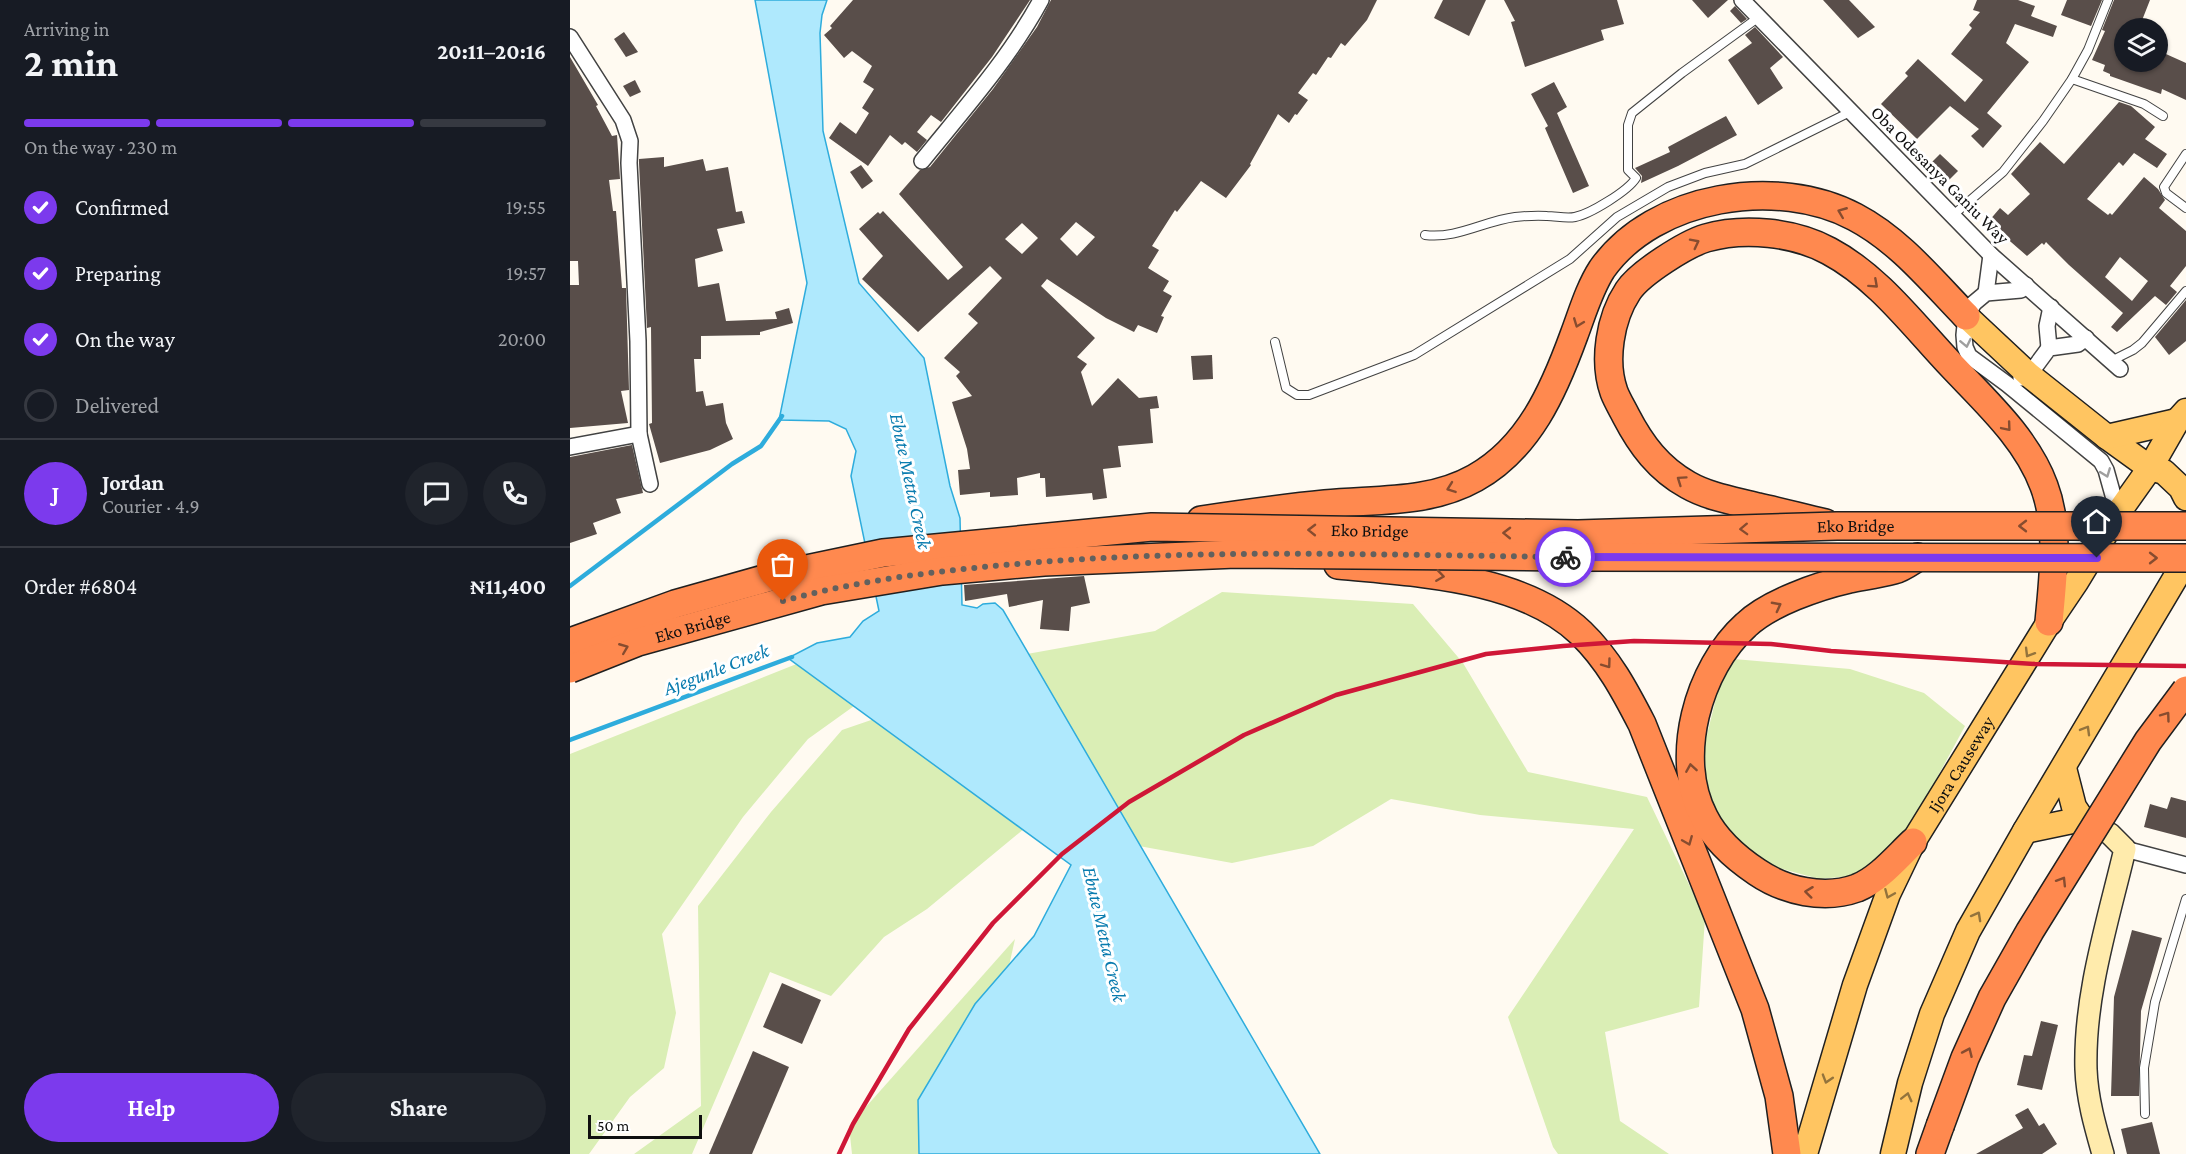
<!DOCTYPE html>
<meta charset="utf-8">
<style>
:root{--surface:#171b24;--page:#20242c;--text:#f1f3f6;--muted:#9ea1a6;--line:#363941;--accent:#7c3aed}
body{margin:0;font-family:"Crimson Pro",serif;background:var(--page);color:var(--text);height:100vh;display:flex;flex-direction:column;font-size:22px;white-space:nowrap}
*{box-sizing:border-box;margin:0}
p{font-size:20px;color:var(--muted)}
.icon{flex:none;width:33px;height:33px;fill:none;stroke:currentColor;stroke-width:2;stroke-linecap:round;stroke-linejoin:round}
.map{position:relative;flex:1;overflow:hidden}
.panel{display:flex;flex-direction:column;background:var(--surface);width:570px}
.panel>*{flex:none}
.buttons{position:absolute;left:1544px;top:18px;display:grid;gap:12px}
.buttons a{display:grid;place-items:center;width:54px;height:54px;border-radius:50%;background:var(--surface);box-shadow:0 2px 4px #0004;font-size:30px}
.scale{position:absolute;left:18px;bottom:15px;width:114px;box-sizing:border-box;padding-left:6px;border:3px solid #0f0f0f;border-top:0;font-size:16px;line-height:21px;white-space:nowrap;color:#0f0f0f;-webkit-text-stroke:4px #fff;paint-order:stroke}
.pin{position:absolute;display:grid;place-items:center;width:51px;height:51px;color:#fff;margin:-62px -26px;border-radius:50% 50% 50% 0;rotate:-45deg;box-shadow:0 0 6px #0007}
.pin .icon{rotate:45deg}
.courier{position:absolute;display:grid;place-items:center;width:60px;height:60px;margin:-30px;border:4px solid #7c3aed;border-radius:50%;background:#fff;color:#222;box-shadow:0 2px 8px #0007}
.head em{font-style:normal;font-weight:700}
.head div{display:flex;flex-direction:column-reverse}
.head{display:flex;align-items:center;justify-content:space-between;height:102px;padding:0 24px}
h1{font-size:39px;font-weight:700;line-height:45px}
.bar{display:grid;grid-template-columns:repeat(4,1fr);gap:9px 6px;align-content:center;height:72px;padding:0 24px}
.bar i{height:8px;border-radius:4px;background:var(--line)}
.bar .selected{background:var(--accent)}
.bar p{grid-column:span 4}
.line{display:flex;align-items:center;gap:15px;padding:0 24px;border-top:2px solid var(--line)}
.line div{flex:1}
.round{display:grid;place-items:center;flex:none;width:63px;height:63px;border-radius:32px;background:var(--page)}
ol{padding:0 24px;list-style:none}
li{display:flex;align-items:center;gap:18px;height:66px}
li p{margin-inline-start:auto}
li .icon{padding:6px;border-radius:50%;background:var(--accent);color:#fff;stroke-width:4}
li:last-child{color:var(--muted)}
li i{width:33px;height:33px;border:3px solid var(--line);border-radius:50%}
.button{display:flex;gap:12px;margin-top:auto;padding:12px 24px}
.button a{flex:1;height:69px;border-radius:36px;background:var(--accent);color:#fff;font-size:24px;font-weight:700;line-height:69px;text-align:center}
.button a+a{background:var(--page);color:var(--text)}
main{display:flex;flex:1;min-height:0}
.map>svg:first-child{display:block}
.green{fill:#daeeb5}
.water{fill:#afe9fd;stroke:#2eacdc;stroke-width:1.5}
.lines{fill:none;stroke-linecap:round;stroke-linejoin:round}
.stream{stroke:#2eacdc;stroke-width:4.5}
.building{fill:#594e4a;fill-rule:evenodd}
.lane-casing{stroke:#424242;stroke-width:10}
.street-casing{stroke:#424242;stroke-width:18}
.secondary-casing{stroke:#313131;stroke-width:24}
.primary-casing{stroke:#202020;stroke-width:27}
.highway-casing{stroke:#202020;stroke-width:30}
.lane{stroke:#fff;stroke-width:8}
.street{stroke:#fff;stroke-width:15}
.secondary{stroke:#ffebac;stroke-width:21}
.primary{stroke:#ffc561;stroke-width:24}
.highway{stroke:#ff894f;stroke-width:27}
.rail{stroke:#cf1737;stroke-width:4.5}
.highway-bridge-casing{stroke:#202020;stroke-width:30;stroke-linecap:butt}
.highway-bridge{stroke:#ff894f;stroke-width:27}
.oneway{stroke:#874c2f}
.oneway2{stroke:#9f9f9f}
.oneway3{stroke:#93733c}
.done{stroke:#63615e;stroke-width:6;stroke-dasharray:0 10.8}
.route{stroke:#7c3aed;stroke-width:8}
.labels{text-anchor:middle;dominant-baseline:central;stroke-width:6;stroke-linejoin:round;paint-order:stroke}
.street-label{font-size:18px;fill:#0f0f0f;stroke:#fff}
.water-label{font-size:20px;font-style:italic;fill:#0a7caf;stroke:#fff}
</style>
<main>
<section class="panel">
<div class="head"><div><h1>2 min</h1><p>Arriving in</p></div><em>20:11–20:16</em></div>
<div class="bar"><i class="selected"></i><i class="selected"></i><i class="selected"></i><i></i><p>On the way · 230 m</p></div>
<ol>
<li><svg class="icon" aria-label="check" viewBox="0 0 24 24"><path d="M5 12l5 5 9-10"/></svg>Confirmed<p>19:55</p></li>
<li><svg class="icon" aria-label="check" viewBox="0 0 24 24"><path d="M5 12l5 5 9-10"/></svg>Preparing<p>19:57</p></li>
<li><svg class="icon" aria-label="check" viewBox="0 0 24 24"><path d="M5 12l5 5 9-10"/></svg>On the way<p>20:00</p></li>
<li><i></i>Delivered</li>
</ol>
<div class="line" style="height:108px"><b class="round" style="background:var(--accent);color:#fff">J</b><div><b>Jordan</b><p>Courier · 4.9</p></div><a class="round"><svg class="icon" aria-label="chat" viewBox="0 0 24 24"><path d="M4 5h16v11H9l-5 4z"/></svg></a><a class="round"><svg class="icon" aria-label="phone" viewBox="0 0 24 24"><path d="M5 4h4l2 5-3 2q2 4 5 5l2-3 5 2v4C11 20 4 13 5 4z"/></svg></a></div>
<div class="line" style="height:78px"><div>Order #6804</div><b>₦11,400</b></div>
<div class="button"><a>Help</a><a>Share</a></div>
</section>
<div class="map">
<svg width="1616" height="1154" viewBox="0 0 1616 1154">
<rect width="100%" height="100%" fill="#fffaf1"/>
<g class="green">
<polygon points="652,592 843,604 893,663 958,772 1077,797 1135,918 1129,1007 1035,1032 1050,1121 1099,1154 988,1154 983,1147 938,1017 1064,829 910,815 821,799 743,846 662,863 558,844 457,654 585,631"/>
<polygon points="1164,659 1280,669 1354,693 1395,726 1342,824 1310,858 1281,876 1249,879 1202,866 1183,856 1158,832 1138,800 1134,747 1148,690"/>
<polygon points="229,663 298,696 238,739 173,817 92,934 106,1013 94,1068 60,1097 19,1154 0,1154 0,754"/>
<polygon points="307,718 461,823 357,909 314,937 261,996 200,972 122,1154 64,1154 131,1106 128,906 201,812 272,730"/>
<polygon points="445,939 397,1154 282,1154 279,1126"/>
</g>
<polygon class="water" points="185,0 257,0 252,15 250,33 253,131 289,283 354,358 380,486 390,518 392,605 407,608 413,604 425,603 433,610 750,1154 349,1154 348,1100 405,1004 464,936 501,865 218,658 247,643 280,637 293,621 309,611 281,476 286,451 276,429 259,421 209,420 237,283"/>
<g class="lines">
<g class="stream">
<polyline points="0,586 162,464 191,446 212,416"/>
<polyline points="0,740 222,657"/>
</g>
</g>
<g class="building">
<polygon points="283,0 460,0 422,57 371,122 361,115 347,132 357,140 347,152 335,142 332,145 320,135 298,166 259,138 270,122 286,134 299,113 292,108 304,89 293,82 302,66 282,51 274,58 254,35 262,28 260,26"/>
<path d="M481,0H807L797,20L775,46L771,43L761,58L758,57L746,75L743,73L728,93L738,100L727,115L725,114L719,123L708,114L680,164L681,165L656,198L631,181L607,212L605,210L582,246L589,250L578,268L599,281L593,291L602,296L591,316L594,317L587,333L568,325L564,332L536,318L477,279L471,286L525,338L507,357L517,364L511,372L522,406L548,378L569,398L587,396L589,408L580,409L583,443L548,446L551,467L533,469L537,498L523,500L522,493L476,497L475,478H470V473L447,478L448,495L420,497V492L390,495L388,470L400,469L397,449L382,402L402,396L386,376L390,372L374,358L408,323L398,314L432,278L420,266L348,332L292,279L313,256L289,229L308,212L310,214L313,211L378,280L393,267L329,194L350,170L360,167L423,89L467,27ZM506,222L525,237L507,256L490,239ZM452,223L468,238L452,254L435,239Z"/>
<polygon points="873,0 916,0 899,36 864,18"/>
<polygon points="934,0 1047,0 1054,24 1031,30 1034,40 955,67 941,22 945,21"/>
<polygon points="1122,0 1158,0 1138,18"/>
<polygon points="1253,0 1279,0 1305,27 1288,38"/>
<polygon points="1407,0 1448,0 1465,6 1461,16 1487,26 1483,37 1445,24 1436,43 1459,62 1417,113 1432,126 1413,148 1401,136 1409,129 1380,106 1347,139 1311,104 1338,76 1335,73 1348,59 1395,102 1413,80 1381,54 1402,28 1399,25 1410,12 1403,10"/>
<polygon points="1497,0 1532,0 1521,26 1491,15"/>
<polygon points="1544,0 1580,0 1569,28 1554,28 1554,62 1587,62 1587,50 1616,63 1616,100 1592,89 1591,94 1540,76 1540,74 1533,71 1535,65 1522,60 1535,31 1532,30"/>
<polygon points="1165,6 1177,19 1171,23 1160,11"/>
<polygon points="1185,27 1213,57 1200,68 1213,88 1188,105 1158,60 1182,43 1175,35"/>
<polygon points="54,32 68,52 56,57 44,39"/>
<polygon points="0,57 28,105 26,106 42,136 47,135 50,179 39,180 43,211 46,211 52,288 56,288 59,390 51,391 58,423 0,428 0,285 9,285 8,261 0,261"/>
<polygon points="65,80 71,92 60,97 53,86"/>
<polygon points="984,82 997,107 987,113 1019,186 1003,193 975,128 978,126 961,94"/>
<path d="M1549,102L1561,106L1585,127L1575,139L1597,154L1587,168L1564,153L1553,166L1549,162L1517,199L1538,215L1540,213L1542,215L1574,177L1588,189L1595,200L1589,208L1616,231V266L1600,286L1607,292L1596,305L1585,296L1547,332L1541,327L1553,313L1499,265L1476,242L1474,245L1472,243L1457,256L1418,222L1430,208L1438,215L1460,194L1441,174L1470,142L1494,164ZM1550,257L1578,281L1562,301L1535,277Z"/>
<polygon points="1156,116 1167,135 1108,166 1071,183 1072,176 1065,168 1100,152 1098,147"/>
<polygon points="1370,154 1388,171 1378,181 1360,164"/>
<polygon points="94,157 94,167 133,159 136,171 158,167 166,212 172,211 175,223 147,229 153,251 125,259 128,287 149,283 156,321 207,319 205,312 219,308 223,323 190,332 190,335 131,336 131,359 124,359 126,392 133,391 136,406 153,403 156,423 163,439 140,450 90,463 79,424 82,423 81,327 77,328 69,163 69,159"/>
<polygon points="291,165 303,181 292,189 280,172"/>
<polygon points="1616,300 1616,341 1599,355 1585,337"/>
<polygon points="642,355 643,379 623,380 621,356"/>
<polygon points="62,445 73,493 46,499 51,513 23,523 27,534 0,543 0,457"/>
<polygon points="514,576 520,603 501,607 499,631 470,629 473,600 439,607 437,594 395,601 394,585"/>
<polygon points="1601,797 1616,801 1616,838 1574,827 1580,804 1597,809"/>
<polygon points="1562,930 1592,938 1571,1011 1569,1096 1541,1096 1544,997"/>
<polygon points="212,983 251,1000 232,1044 193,1027"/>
<polygon points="1471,1021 1488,1025 1472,1090 1447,1085 1454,1055 1462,1056"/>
<polygon points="183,1051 219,1067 182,1154 139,1154"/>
<polygon points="1458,1108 1469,1126 1474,1123 1487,1144 1472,1154 1406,1154 1453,1128 1445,1115"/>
<polygon points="1582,1122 1590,1154 1557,1154 1551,1129"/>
</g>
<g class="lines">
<g class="lane-casing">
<g id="lane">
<polyline points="1502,79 1574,104 1593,116"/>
<polyline points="1616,154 1594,187 1596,193 1616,208"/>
<polyline points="1382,216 1433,172 1473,121 1502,79 1518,50 1538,0"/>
<path d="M855,235C887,239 914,221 945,217C955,216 966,215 977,216C986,216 996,219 1005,217C1020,214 1058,191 1066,178L1058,170V125L1062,113L1112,73L1189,17"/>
<polyline points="705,342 716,388 727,395 739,395 844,355 1000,259 1047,217 1098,187 1135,173 1175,164 1280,112"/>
<polyline points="1541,361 1563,350 1572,343 1616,291"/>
<polyline points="1575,1114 1574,1068 1585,1002 1616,899"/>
</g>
</g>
<g class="street-casing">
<g id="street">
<polyline points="1172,0 1421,255 1550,369"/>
<polyline points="0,37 53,120 60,141 59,163 68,341 69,434 80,484"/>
<path d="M352,161C394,109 439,59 471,0"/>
<polyline points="1456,285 1451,290 1416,293 1404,303 1396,316 1394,335 1395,347 1399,356 1437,384 1531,461 1536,470 1548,513"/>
<polyline points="1416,293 1421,255"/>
<polyline points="1479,348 1477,326 1481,307"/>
<polyline points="1451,378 1459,375 1479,348 1508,344 1516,338"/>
<polyline points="0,447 69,434"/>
<polyline points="1555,849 1616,865"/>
</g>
</g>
<g class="secondary-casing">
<path id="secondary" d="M1514,820L1540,834L1555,849C1538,921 1514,995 1516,1069C1517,1098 1525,1126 1533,1154"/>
</g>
<g class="primary-casing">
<g id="primary">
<polyline points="1396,316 1459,375 1537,437 1580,468 1594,472 1611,488 1616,498"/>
<polyline points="1537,437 1607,421"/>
<polyline points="1455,831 1512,819 1504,807 1494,768"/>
<path id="s1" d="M1235,1154L1285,985L1318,894L1343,842L1479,622L1506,582L1548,513L1580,468L1607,421L1616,411"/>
<polyline points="1323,1154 1340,1083 1362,1014 1398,931 1455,831 1616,560"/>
</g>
</g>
<g class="highway-casing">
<g id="highway">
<path d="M631,520C672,514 713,508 755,504C805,499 859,504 905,478C959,448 984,390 1004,335C1012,314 1019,289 1032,269C1084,195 1208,176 1285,217C1329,240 1362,281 1396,316"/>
<path d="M1255,523C1233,518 1211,512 1188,507C1165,501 1139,497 1118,485C1089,469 1071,445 1056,416C1052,408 1047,400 1044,392C1033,361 1040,318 1058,291C1070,273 1116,244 1136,238C1174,227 1224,232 1259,251C1308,277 1344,326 1382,366C1415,401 1457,439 1474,486C1490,528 1483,578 1479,622"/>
<path d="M768,565C846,573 951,576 1011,633C1038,659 1055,691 1072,724L1185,1009L1209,1096L1217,1154"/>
<path d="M1343,842C1326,858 1309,879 1287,888C1254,900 1215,891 1187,872C1166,858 1146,841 1134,817C1103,758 1128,668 1176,625C1199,603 1248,586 1279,579C1294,576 1309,574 1324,570C1332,568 1340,562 1348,557"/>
<polyline points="1360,1154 1370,1126"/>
</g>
</g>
<use href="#lane" class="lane"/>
<use href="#street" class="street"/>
<use href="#secondary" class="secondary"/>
<use href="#primary" class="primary"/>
<use href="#highway" class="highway"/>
<polyline class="rail" points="269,1154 283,1124 339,1029 423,923 492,854 559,802 674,735 766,695 916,654 993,646 1064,641 1201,644 1261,651 1465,664 1616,666"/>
<g class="highway-bridge-casing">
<g id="highway-bridge">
<path id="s2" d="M0,642L105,604L208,575L313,553L582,527L1008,534L1267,526H1616"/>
<path id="s3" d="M0,669L68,642L251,591L372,571L474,562L666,554L1000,557L1616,558"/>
<polyline points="1370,1126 1395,1058 1422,998 1460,931 1578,741 1616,690"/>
</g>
</g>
<use href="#highway-bridge" class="highway-bridge"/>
</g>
<defs><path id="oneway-chevron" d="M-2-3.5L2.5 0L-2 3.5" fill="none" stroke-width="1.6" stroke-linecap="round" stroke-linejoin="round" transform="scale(1.5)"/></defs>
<g class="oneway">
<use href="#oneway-chevron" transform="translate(1272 212) rotate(-158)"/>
<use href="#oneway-chevron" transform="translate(1125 243) rotate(-27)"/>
<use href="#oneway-chevron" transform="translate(1304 284) rotate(42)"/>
<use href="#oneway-chevron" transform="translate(1008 323) rotate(111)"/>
<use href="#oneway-chevron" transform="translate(1437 427) rotate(50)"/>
<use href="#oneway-chevron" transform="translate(1111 480) rotate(-145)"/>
<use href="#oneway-chevron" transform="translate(881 488) rotate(160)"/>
<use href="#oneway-chevron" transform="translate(1453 526) rotate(-180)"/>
<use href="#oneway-chevron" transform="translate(1174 529) rotate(178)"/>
<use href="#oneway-chevron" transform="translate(742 530) rotate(-179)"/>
<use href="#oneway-chevron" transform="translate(937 533) rotate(-179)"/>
<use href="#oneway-chevron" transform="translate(1583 558)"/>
<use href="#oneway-chevron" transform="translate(870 576) rotate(8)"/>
<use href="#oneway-chevron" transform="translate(1207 606) rotate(-28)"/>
<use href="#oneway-chevron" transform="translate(54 648) rotate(-22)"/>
<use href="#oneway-chevron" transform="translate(1037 664) rotate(54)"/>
<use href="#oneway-chevron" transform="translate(1596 716) rotate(-54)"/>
<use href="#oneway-chevron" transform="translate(1121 768) rotate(-99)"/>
<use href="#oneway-chevron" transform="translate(1118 841) rotate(68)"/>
<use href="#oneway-chevron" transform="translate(1492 881) rotate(-58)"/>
<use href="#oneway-chevron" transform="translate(1239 892) rotate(-173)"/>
<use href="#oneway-chevron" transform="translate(1398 1052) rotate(-66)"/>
</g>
<g class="oneway2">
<use href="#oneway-chevron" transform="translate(1396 343) rotate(78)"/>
<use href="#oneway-chevron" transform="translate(1536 473) rotate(69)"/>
</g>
<g class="oneway3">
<use href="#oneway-chevron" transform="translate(1459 653) rotate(121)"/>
<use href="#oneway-chevron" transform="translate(1516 730) rotate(-60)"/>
<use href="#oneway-chevron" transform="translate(1319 894) rotate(113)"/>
<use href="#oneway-chevron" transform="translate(1407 916) rotate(-61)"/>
<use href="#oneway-chevron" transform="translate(1257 1079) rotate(107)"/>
<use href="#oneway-chevron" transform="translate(1337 1097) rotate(-76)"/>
</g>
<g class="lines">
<path class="done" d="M213,601C289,580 367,571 446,564C628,548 812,555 995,557"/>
<polyline class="route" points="995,557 1527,558"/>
</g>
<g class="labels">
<g class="street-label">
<text transform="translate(1370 175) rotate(45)">Oba Odesanya Ganiu Way</text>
<text stroke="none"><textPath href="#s2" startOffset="1300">Eko Bridge</textPath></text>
<text stroke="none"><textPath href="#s2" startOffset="814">Eko Bridge</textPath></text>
<text stroke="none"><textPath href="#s3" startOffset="130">Eko Bridge</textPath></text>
<text stroke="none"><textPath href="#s1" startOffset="422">Ijora Causeway</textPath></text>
</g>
<g class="water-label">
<text transform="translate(341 481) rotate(78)">Ebute Metta Creek</text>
<text transform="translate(146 669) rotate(-21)">Ajegunle Creek</text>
<text transform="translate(535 934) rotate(77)">Ebute Metta Creek</text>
</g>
</g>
</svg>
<div class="buttons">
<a><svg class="icon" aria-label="layers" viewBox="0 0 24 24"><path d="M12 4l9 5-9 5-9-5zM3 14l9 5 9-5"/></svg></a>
</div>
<div class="scale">50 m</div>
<div class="pin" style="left:213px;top:601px;background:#ea580c"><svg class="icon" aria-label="bag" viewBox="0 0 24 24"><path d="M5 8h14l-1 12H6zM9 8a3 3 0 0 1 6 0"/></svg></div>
<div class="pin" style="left:1527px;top:558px;background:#1f2937"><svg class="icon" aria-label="home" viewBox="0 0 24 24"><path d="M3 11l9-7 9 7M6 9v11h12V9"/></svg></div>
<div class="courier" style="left:995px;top:557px"><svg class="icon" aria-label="bike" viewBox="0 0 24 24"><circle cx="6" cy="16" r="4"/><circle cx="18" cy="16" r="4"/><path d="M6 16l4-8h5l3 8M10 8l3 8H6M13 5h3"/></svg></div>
</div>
</main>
